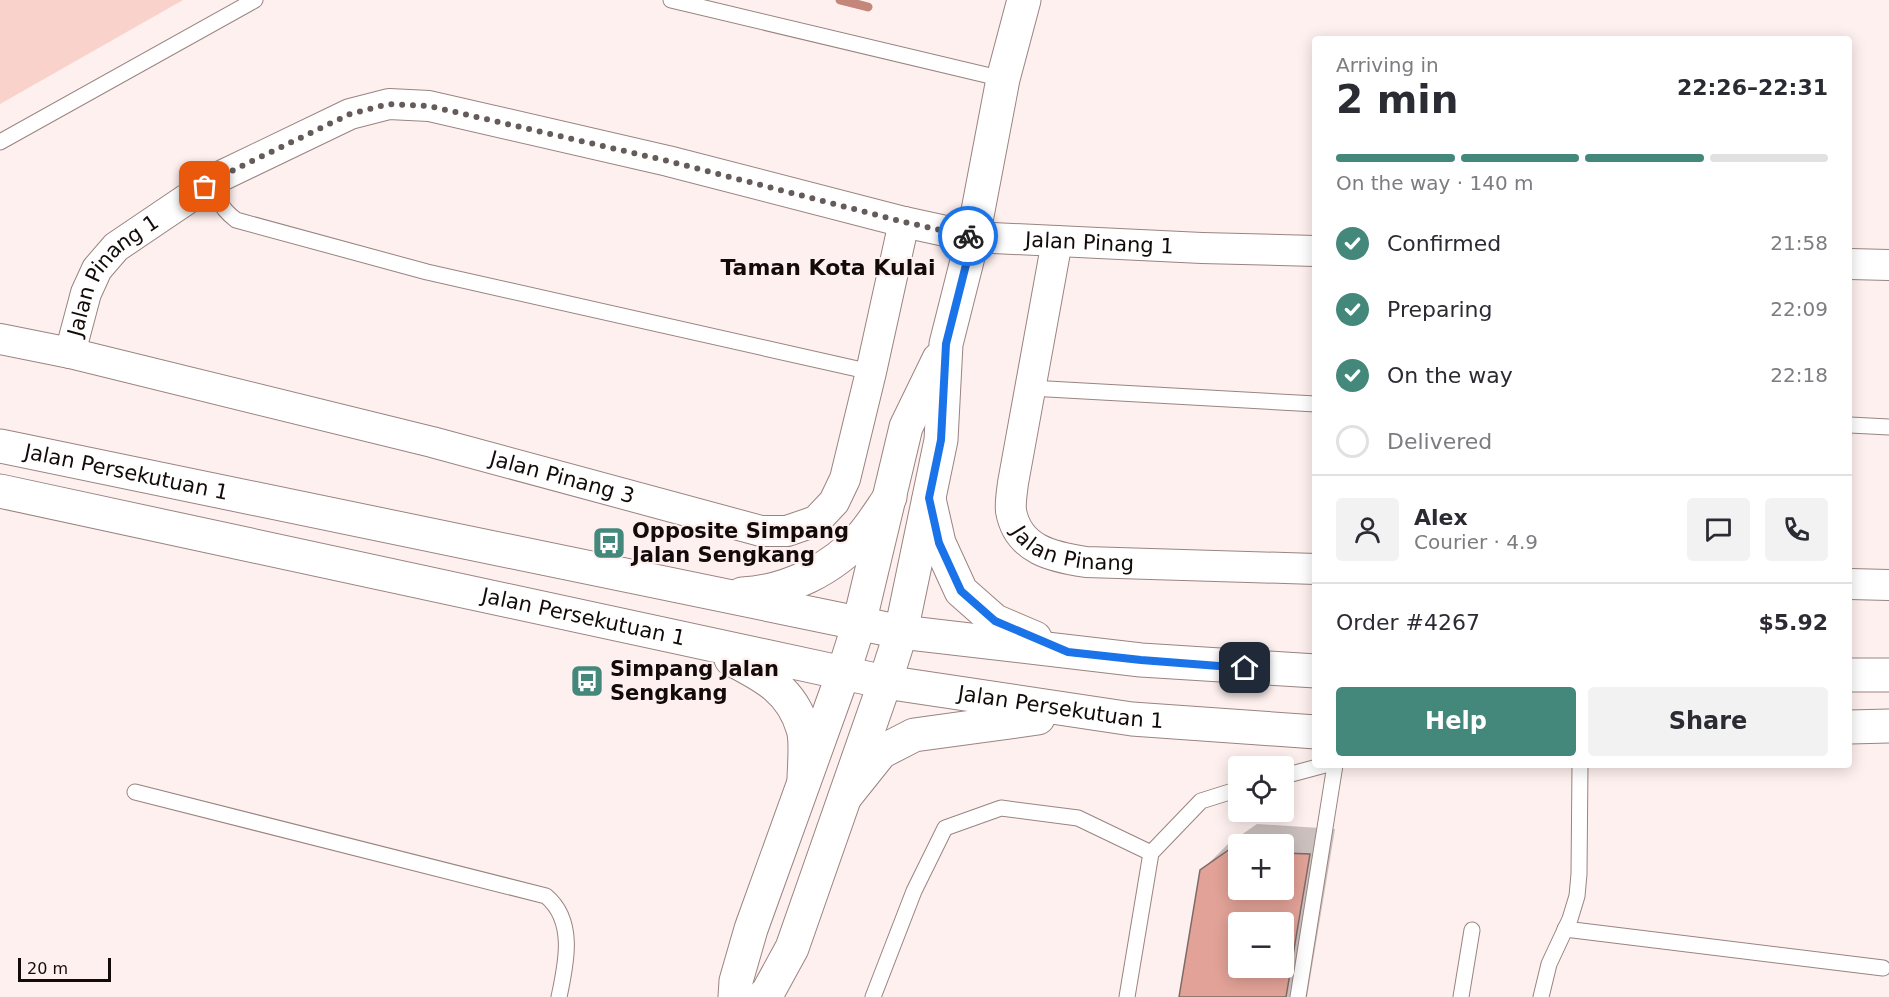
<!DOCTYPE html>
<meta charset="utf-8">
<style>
:root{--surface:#fff;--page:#f2f2f3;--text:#2b2b33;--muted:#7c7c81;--line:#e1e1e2;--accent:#44877b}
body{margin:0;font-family:"DejaVu Sans",sans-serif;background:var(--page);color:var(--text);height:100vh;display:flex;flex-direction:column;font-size:22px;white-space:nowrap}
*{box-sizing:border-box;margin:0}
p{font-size:20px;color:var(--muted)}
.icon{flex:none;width:33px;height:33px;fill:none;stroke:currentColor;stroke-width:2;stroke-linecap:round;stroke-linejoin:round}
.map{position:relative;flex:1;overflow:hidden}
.panel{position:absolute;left:1312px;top:36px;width:540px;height:732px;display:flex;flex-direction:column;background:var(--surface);border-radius:6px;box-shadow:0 3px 15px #0003}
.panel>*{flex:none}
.fabs{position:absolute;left:1228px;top:756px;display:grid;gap:12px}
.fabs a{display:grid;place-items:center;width:66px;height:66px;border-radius:6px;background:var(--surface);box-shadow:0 3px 15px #0003;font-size:30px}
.scale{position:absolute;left:18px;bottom:15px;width:93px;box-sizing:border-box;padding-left:6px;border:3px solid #120b0a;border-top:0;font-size:16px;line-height:21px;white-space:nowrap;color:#120b0a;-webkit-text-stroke:4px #fef0ee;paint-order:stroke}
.pin{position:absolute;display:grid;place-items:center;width:51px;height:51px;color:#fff;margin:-26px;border-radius:12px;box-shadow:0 3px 9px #0006}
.courier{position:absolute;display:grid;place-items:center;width:60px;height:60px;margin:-30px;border:4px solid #1a73e8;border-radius:50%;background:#fff;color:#222;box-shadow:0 2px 8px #0007}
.overview em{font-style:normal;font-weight:700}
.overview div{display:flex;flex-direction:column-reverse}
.overview{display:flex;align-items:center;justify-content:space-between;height:102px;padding:0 24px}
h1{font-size:39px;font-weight:700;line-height:45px}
.bar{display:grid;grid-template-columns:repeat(4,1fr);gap:9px 6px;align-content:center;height:72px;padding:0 24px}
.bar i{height:8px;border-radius:4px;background:var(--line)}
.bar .current{background:var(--accent)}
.bar p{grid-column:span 4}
.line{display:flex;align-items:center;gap:15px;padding:0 24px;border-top:2px solid var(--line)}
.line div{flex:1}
.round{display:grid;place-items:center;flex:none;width:63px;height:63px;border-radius:6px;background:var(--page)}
ol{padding:0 24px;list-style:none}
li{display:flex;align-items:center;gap:18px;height:66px}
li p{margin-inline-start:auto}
li .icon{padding:6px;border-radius:50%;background:var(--accent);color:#fff;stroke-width:4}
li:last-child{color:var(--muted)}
li i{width:33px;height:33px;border:3px solid var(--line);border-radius:50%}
.cta{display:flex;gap:12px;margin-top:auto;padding:12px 24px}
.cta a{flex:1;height:69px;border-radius:6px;background:var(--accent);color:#fff;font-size:24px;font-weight:700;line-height:69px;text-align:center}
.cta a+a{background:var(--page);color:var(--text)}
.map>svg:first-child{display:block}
.green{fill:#f8d2cb}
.shadow{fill:#0003;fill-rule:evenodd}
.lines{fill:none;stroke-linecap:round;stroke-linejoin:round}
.stream{stroke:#c4867b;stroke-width:9}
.building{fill:#e2a297;stroke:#7e6a67;stroke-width:1.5;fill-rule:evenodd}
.service-casing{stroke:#998481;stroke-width:17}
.minor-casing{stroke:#998481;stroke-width:32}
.tertiary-casing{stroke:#998481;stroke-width:35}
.secondary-casing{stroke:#998481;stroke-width:35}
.trunk-casing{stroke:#998481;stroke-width:35}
.service{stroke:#fff;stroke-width:15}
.minor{stroke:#fff;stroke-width:30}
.tertiary{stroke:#fff;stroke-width:33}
.secondary{stroke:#fff;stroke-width:33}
.trunk{stroke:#fff;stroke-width:33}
.done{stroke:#655b5a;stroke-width:6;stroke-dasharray:0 10.8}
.route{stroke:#1a73e8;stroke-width:8}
.labels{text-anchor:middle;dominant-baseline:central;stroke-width:4.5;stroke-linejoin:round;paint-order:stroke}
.street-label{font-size:21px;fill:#120b0a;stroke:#fef0ee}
.poi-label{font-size:21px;font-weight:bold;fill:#120b0a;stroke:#fef0ee;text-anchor:start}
.neighbourhood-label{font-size:22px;font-weight:bold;fill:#120b0a;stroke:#fef0ee}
</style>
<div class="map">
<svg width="1889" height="997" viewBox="0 0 1889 997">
<rect width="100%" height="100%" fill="#fef0ee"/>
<polygon class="green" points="0,0 183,0 0,104"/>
<path class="shadow" d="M1257,824L1335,829L1307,997H1180L1201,871L1228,844ZM1239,844H1284V890H1239ZM1239,922H1284V968H1239Z"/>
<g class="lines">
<polyline class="stream" points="840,0 868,7"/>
</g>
<path class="building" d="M1230,849L1239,850V890H1284V853L1310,854L1286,997H1179L1200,870ZM1239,922H1284V968H1239Z"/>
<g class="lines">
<g class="service-casing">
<g id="service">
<polyline points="671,0 1003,79"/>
<polyline points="0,142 255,0"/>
<path d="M221,176C216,198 218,206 236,220L427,272L871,372"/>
<polyline points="1030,388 1316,404"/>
<polyline points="1850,425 1889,427"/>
<polyline points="1284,776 1325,765"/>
<path d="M135,792L546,896C576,921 566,964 559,997"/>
<polyline points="1565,929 1883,968"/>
<polyline points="873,997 914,891 945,828 1001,808 1078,818 1151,853"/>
<polyline points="1127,997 1151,853 1201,801 1239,789"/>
<polyline points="1298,997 1335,765"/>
<polyline points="1461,997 1472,930"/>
<polyline points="1541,997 1549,964 1570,919 1577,896 1579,874 1580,765"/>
</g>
</g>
<g class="minor-casing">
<g id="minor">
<path id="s1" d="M1057,241L1013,483C1012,492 1010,502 1011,511C1018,550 1053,557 1086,562L1316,569"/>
<polyline points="1850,264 1889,265"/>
<path id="s2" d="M0,339L70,353L432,442L761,531H787L816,521L834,502L845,479L871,372L904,222"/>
<path id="s3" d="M70,353L86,293L97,269L116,247L221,176L350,114L389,104L429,106L668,161L904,222L973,237L1202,248L1316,251"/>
<polyline points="1850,584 1889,585"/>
</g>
</g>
<g class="tertiary-casing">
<g id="tertiary">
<polyline points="843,674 859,624 906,427 939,359"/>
<polyline points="885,682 901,632 941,440 946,344 973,237 1003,79 1024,0"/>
</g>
</g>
<g class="secondary-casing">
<g id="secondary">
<polyline points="735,997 736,981 751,929 843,674"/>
<polyline points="763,997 768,992 792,948 885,682"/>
</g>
</g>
<g class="trunk-casing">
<g id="trunk">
<path id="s4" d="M0,446L901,632L1141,660L1316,671"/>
<path id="s5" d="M0,491L885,682L1132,719L1316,732"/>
<polyline points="929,499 939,543 961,591 995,621 1035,638"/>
<path d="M742,594C787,592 833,569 863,535C873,523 881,510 890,497"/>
<path d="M731,659C764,676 792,690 803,729C807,742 804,767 804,781"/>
<polyline points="1850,675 1889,675"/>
<polyline points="1850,727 1889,726"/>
<polyline points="845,797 881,752 914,735 1038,718"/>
</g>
</g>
<use href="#service" class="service"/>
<use href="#minor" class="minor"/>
<use href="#tertiary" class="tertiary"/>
<use href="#secondary" class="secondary"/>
<use href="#trunk" class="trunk"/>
</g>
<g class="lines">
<polyline class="done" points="205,187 221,176 350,114 388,104 429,106 668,161 904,222 968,236"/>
<polyline class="route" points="968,236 973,237 946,344 941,440 929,498 939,543 961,591 995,621 1068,652 1141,660 1245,668"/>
</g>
<defs>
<g id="bus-square" transform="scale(1.725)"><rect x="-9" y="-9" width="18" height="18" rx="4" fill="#44877b" stroke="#fef0ee"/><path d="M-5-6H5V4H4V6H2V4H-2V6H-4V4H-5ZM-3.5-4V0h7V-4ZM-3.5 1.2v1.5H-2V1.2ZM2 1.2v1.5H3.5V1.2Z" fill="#fff"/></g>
</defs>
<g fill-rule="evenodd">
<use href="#bus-square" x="609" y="543"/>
<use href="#bus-square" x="587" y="681"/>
</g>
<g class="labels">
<g class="street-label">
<text stroke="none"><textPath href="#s3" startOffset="1154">Jalan Pinang 1</textPath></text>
<text stroke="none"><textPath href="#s3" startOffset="92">Jalan Pinang 1</textPath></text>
<text stroke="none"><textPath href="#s4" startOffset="129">Jalan Persekutuan 1</textPath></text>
<text stroke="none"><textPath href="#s2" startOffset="579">Jalan Pinang 3</textPath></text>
<text stroke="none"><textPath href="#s1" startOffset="356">Jalan Pinang</textPath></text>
<text stroke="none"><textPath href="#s5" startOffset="597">Jalan Persekutuan 1</textPath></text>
<text stroke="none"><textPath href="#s5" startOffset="1083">Jalan Persekutuan 1</textPath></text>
</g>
<g class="poi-label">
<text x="632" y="531">Opposite Simpang<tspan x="632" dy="24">Jalan Sengkang</tspan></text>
<text x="610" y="669">Simpang Jalan<tspan x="610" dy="24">Sengkang</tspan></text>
</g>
<g class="neighbourhood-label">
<text x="828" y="267">Taman Kota Kulai</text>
</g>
</g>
</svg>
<div class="fabs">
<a><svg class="icon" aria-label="locate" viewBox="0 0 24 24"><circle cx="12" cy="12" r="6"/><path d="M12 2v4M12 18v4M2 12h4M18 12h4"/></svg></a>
<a>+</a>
<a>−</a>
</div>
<div class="scale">20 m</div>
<div class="pin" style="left:205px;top:187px;background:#ea580c"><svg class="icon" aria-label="bag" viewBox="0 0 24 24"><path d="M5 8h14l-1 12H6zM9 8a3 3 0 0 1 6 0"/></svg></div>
<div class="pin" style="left:1245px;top:668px;background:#1f2937"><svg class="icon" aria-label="home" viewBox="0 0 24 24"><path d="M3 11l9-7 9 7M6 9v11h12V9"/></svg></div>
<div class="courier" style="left:968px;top:236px"><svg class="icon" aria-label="bike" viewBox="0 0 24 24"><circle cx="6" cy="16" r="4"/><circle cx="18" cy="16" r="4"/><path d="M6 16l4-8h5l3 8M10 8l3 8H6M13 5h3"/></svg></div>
<section class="panel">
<div class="overview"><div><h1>2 min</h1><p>Arriving in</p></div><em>22:26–22:31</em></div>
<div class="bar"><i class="current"></i><i class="current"></i><i class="current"></i><i></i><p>On the way · 140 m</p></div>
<ol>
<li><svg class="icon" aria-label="check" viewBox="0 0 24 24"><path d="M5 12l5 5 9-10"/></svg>Confirmed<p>21:58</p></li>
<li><svg class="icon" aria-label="check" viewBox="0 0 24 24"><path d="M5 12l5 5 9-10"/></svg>Preparing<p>22:09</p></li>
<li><svg class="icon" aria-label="check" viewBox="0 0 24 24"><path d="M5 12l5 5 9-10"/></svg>On the way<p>22:18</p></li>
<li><i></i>Delivered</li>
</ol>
<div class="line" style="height:108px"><a class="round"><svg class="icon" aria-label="person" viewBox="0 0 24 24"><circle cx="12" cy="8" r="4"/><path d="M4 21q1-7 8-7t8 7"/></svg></a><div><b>Alex</b><p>Courier · 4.9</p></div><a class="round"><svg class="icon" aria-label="chat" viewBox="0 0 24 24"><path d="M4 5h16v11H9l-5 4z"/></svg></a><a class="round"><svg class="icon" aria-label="phone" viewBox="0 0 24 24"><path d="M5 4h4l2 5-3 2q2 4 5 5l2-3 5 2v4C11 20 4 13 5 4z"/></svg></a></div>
<div class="line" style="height:78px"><div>Order #4267</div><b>$5.92</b></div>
<div class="cta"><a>Help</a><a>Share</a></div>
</section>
</div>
